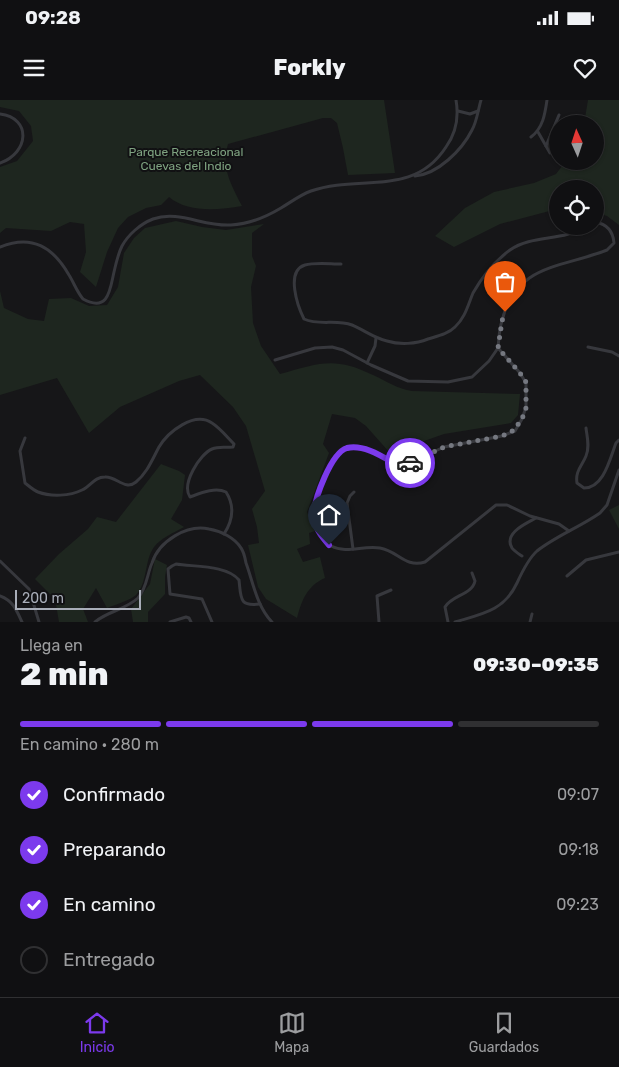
<!DOCTYPE html>
<html lang="es">
<meta charset="utf-8">
<style>
:root{--surface:#101012;--page:#19191b;--text:#f1f3f6;--muted:#9c9d9f;--line:#303032;--accent:#7c3aed}
body{margin:0;font-family:Rubik,sans-serif;background:var(--page);color:var(--text);height:100vh;display:flex;flex-direction:column;font-size:19px;white-space:nowrap}
*{box-sizing:border-box;margin:0}
p{font-size:16px;color:var(--muted)}
.icon{flex:none;width:28px;height:28px;fill:none;stroke:currentColor;stroke-width:2;stroke-linecap:round;stroke-linejoin:round}
.map{position:relative;height:522px;overflow:hidden}
.drawer{display:flex;flex-direction:column;background:var(--surface);flex:1}
.drawer>*{flex:none}
.needle{width:32px;rotate:357deg}
.tools{position:absolute;left:549px;top:15px;display:grid;gap:10px}
.tools a{display:grid;place-items:center;width:55px;height:55px;border-radius:50%;background:var(--surface);box-shadow:0 1px 4px #0004,0 0 0 1px var(--line);font-size:25px}
.scale{position:absolute;left:15px;bottom:12px;width:126px;box-sizing:border-box;padding-left:5px;border:2px solid #a8adb8;border-top:0;font-size:14px;line-height:18px;white-space:nowrap;color:#a8adb8;-webkit-text-stroke:4px #111113;paint-order:stroke}
.pin{position:absolute;display:grid;place-items:center;width:42px;height:42px;color:#fff;margin:-51px -21px;border-radius:50% 50% 50% 0;rotate:-45deg;box-shadow:0 0 5px #0007}
.pin .icon{rotate:45deg}
.courier{position:absolute;display:grid;place-items:center;width:50px;height:50px;margin:-25px;border:4px solid #7c3aed;border-radius:50%;background:#fff;color:#222;box-shadow:0 1px 6px #0007}
.headline em{font-style:normal;font-weight:800}
.headline div{display:flex;flex-direction:column-reverse}
.headline{display:flex;align-items:center;justify-content:space-between;height:85px;padding:0 20px}
h1{font-size:32px;font-weight:800;line-height:38px}
.bar{display:grid;grid-template-columns:repeat(4,1fr);gap:8px 5px;align-content:center;height:60px;padding:0 20px}
.bar i{height:6px;border-radius:4px;background:var(--line)}
.bar .active{background:var(--accent)}
.bar p{grid-column:span 4}
ol{padding:0 20px;list-style:none}
li{display:flex;align-items:center;gap:15px;height:55px}
li p{margin-inline-start:auto}
li .icon{padding:5px;border-radius:50%;background:var(--accent);color:#fff;stroke-width:4}
li:last-child{color:var(--muted)}
li i{width:28px;height:28px;border:2px solid var(--line);border-radius:50%}
.status{display:flex;justify-content:space-between;align-items:center;height:35px;padding:0 25px;background:var(--surface);direction:ltr}
.status svg{height:14px;fill:currentColor}
header{display:flex;justify-content:space-between;align-items:center;height:65px;padding:0 20px;background:var(--surface);font-size:22px;font-weight:800}
.menu{display:flex;justify-content:space-around;align-items:center;height:70px;border-top:1px solid var(--line);background:var(--surface);font-size:14px;color:var(--muted)}
.menu a{display:grid;justify-items:center;gap:2px}
.menu .active{color:var(--accent)}
.map>svg:first-child{display:block}
.green{fill:#1e261f}
.lines{fill:none;stroke-linecap:round;stroke-linejoin:round}
.minor{stroke:#37383d;stroke-width:3}
.done{stroke:#757880;stroke-width:5;stroke-dasharray:0 9}
.route{stroke:#7c3aed;stroke-width:6}
.labels{text-anchor:middle;dominant-baseline:central;stroke-width:4;stroke-linejoin:round;paint-order:stroke}
.park-label{font-size:12px;fill:#7fa381;stroke:#111113}
</style>
<div class="status"><b>09:28</b><svg viewBox="0 0 49 12"><path d="M0 12V9h3v3zM5 12V6h3v6zM10 12V3h3v9zM15 12V0h3v12zM26 1h20v11H26zM47 4h2v5h-2z"/></svg></div>
<header><svg class="icon" aria-label="menu" viewBox="0 0 24 24"><path d="M4 6h16M4 12h16M4 18h16"/></svg>Forkly<svg class="icon" aria-label="heart" viewBox="0 0 24 24"><path d="M12 20l-8-8c-3-5 5-10 8-4 3-6 11-1 8 4z"/></svg></header>
<div class="map">
<svg width="619" height="522" viewBox="0 0 619 522">
<rect width="100%" height="100%" fill="#161618"/>
<g class="green">
<path d="M0,0H384L395,73L348,75L343,48L337,23L331,18H323L228,44C221,69 231,84 242,106C218,110 188,113 169,97L161,105L146,108L128,117L118,128L107,152L96,187L80,172L86,152L84,124L70,122L51,131L6,128L0,133V67L17,61L33,41L31,26L19,11L0,7Z"/>
<polygon points="588,0 619,0 619,125 607,116 595,112 595,89 558,89 557,109 500,124 454,147 435,136 465,108 494,92 534,83 556,74 566,61 595,61 595,24 584,24"/>
<path d="M176,121L202,127L226,130L264,124L252,133V156L256,166L251,187L253,223L261,246L280,274C319,263 335,256 373,275C386,281 398,289 412,291L520,294L518,315L511,323L444,334L390,353L366,326L355,318L332,314L323,344L329,353L307,412L315,431L309,433L310,444L297,449L303,462L320,457L325,478C307,486 302,500 297,518L266,499L258,487L248,445L259,443L257,427L252,409L265,391L246,326L233,307L200,275L179,281L120,307L89,333L57,278L0,295V191L4,208L28,219L44,221L49,199L71,198L89,206L107,205L118,187L124,153L134,138L145,128Z"/>
<path d="M161,364L179,371L185,375L182,400L171,419L184,427C173,433 161,438 154,447C144,461 148,482 136,495C131,500 114,505 107,508L96,488L83,509L88,522H59L55,499L35,479L59,454L88,429L97,417L116,422Z"/>
<polygon points="619,405 619,429 609,410"/>
<polygon points="155,459 167,465 165,477 165,494 148,512 148,522 133,522 131,509 150,484"/>
</g>
<g class="lines">
<g class="minor">
<polyline points="458,11 470,14 478,11"/>
<path d="M0,14C32,18 29,53 0,63"/>
<polyline points="538,32 550,53"/>
<path d="M531,37C543,28 545,14 547,0"/>
<polyline points="546,46 559,15"/>
<path d="M415,76C438,74 462,50 472,30C477,21 478,10 481,0"/>
<path d="M0,147C32,134 53,147 69,175C74,183 77,192 83,199C109,213 110,189 114,172C116,163 118,154 122,146C128,135 140,124 153,119C179,110 204,127 231,125C249,124 266,117 281,108C291,102 300,95 311,91C359,74 413,98 446,47C456,33 459,17 456,0"/>
<path d="M341,164C330,164 315,162 305,165C285,171 298,207 304,219C319,226 336,219 352,225C364,230 374,238 387,241C400,245 416,244 428,239C438,236 448,234 455,227C465,218 468,205 473,193C482,177 495,161 510,150C533,134 563,142 586,126"/>
<polyline points="588,247 612,252 619,256"/>
<polyline points="275,260 315,248 332,247 343,250 371,265 408,281 448,282 472,277 489,261 498,248"/>
<polyline points="367,263 375,246 376,238"/>
<path d="M586,328C587,337 590,347 586,356C582,366 575,371 577,383L584,388C604,388 610,358 616,343L619,340"/>
<path d="M25,338L20,351L25,383C29,386 33,390 38,392C51,397 70,396 82,390C91,386 94,377 105,377C116,376 125,391 136,382C147,373 152,360 159,347C168,332 194,311 212,323C220,328 227,337 234,344L233,347C225,348 219,346 212,349C200,354 181,384 190,397C201,393 215,387 226,392C235,406 233,420 224,434"/>
<path d="M569,431L559,424L530,416L507,405H496L425,462C405,468 398,451 380,448C363,445 347,454 331,446C320,441 313,424 314,413C316,398 327,364 338,354C343,349 349,348 355,347C369,347 386,359 397,365L403,366L444,347L502,336L515,331L522,319L526,307V283L520,273L498,248C499,239 499,229 502,221C515,164 562,168 607,150L614,143C613,131 607,124 595,122"/>
<polyline points="353,449 347,403 350,396 354,392"/>
<path d="M522,456C519,454 514,451 512,448C503,433 527,423 536,418"/>
<polyline points="0,461 29,489 39,522"/>
<polyline points="567,476 586,460 619,452"/>
<path d="M0,496C13,501 16,509 22,522"/>
<path d="M95,522C108,511 125,510 138,498C147,488 147,474 152,463C159,441 187,424 209,429C221,431 235,438 241,448C244,452 245,458 246,463C253,482 257,507 272,522"/>
<polyline points="170,522 186,517 189,518 191,522"/>
<path d="M212,522L202,499L170,494L168,469L172,466L176,464C195,467 227,465 239,480C241,498 239,507 260,504"/>
<polyline points="379,522 377,496 391,490"/>
<path d="M448,522L445,507C452,495 472,495 475,481L472,473"/>
<path d="M455,522C482,514 504,511 517,483C522,472 528,459 537,451C556,436 580,427 600,413L607,405L619,370"/>
<polyline points="530,522 532,514"/>
</g>
</g>
<g class="lines">
<polyline class="done" points="410,363 444,347 502,336 514,330 522,319 526,308 526,282 520,273 498,248 502,221 505,212"/>
<path class="route" d="M329,445C321,436 314,427 314,415C314,399 331,353 347,348C364,344 383,357 397,365L402,366L410,363"/>
</g>
<g class="labels">
<g class="park-label">
<text x="186" y="52">Parque Recreacional<tspan x="186" dy="14">Cuevas del Indio</tspan></text>
</g>
</g>
</svg>
<div class="tools">
<a><svg class="needle" viewBox="-14 -14 28 28"><path d="M0-13l5 13h-10z" fill="#e53935"/><path d="M0 13l5-13h-10z" fill="#9c9d9f"/></svg></a>
<a><svg class="icon" aria-label="locate" viewBox="0 0 24 24"><circle cx="12" cy="12" r="6"/><path d="M12 2v4M12 18v4M2 12h4M18 12h4"/></svg></a>
</div>
<div class="scale">200 m</div>
<div class="pin" style="left:505px;top:212px;background:#ea580c"><svg class="icon" aria-label="bag" viewBox="0 0 24 24"><path d="M5 8h14l-1 12H6zM9 8a3 3 0 0 1 6 0"/></svg></div>
<div class="pin" style="left:329px;top:445px;background:#1f2937"><svg class="icon" aria-label="home" viewBox="0 0 24 24"><path d="M3 11l9-7 9 7M6 9v11h12V9"/></svg></div>
<div class="courier" style="left:410px;top:363px"><svg class="icon" aria-label="car" viewBox="0 0 24 24"><path d="M5 17H2v-5l4-1 3-4h7l3 4 3 1v5h-3M9 17h6M6 11h13"/><circle cx="7" cy="17" r="2"/><circle cx="17" cy="17" r="2"/></svg></div>
</div>
<section class="drawer">
<div class="headline"><div><h1>2 min</h1><p>Llega en</p></div><em>09:30–09:35</em></div>
<div class="bar"><i class="active"></i><i class="active"></i><i class="active"></i><i></i><p>En camino · 280 m</p></div>
<ol>
<li><svg class="icon" aria-label="check" viewBox="0 0 24 24"><path d="M5 12l5 5 9-10"/></svg>Confirmado<p>09:07</p></li>
<li><svg class="icon" aria-label="check" viewBox="0 0 24 24"><path d="M5 12l5 5 9-10"/></svg>Preparando<p>09:18</p></li>
<li><svg class="icon" aria-label="check" viewBox="0 0 24 24"><path d="M5 12l5 5 9-10"/></svg>En camino<p>09:23</p></li>
<li><i></i>Entregado</li>
</ol>
</section>
<nav class="menu">
<a class="active"><svg class="icon" aria-label="home" viewBox="0 0 24 24"><path d="M3 11l9-7 9 7M6 9v11h12V9"/></svg>Inicio</a>
<a><svg class="icon" aria-label="map" viewBox="0 0 24 24"><path d="M3 6l6-2 6 2 6-2v14l-6 2-6-2-6 2zM9 4v14M15 6v14"/></svg>Mapa</a>
<a><svg class="icon" aria-label="saved" viewBox="0 0 24 24"><path d="M7 4h10v16l-5-4-5 4z"/></svg>Guardados</a>
</nav>
